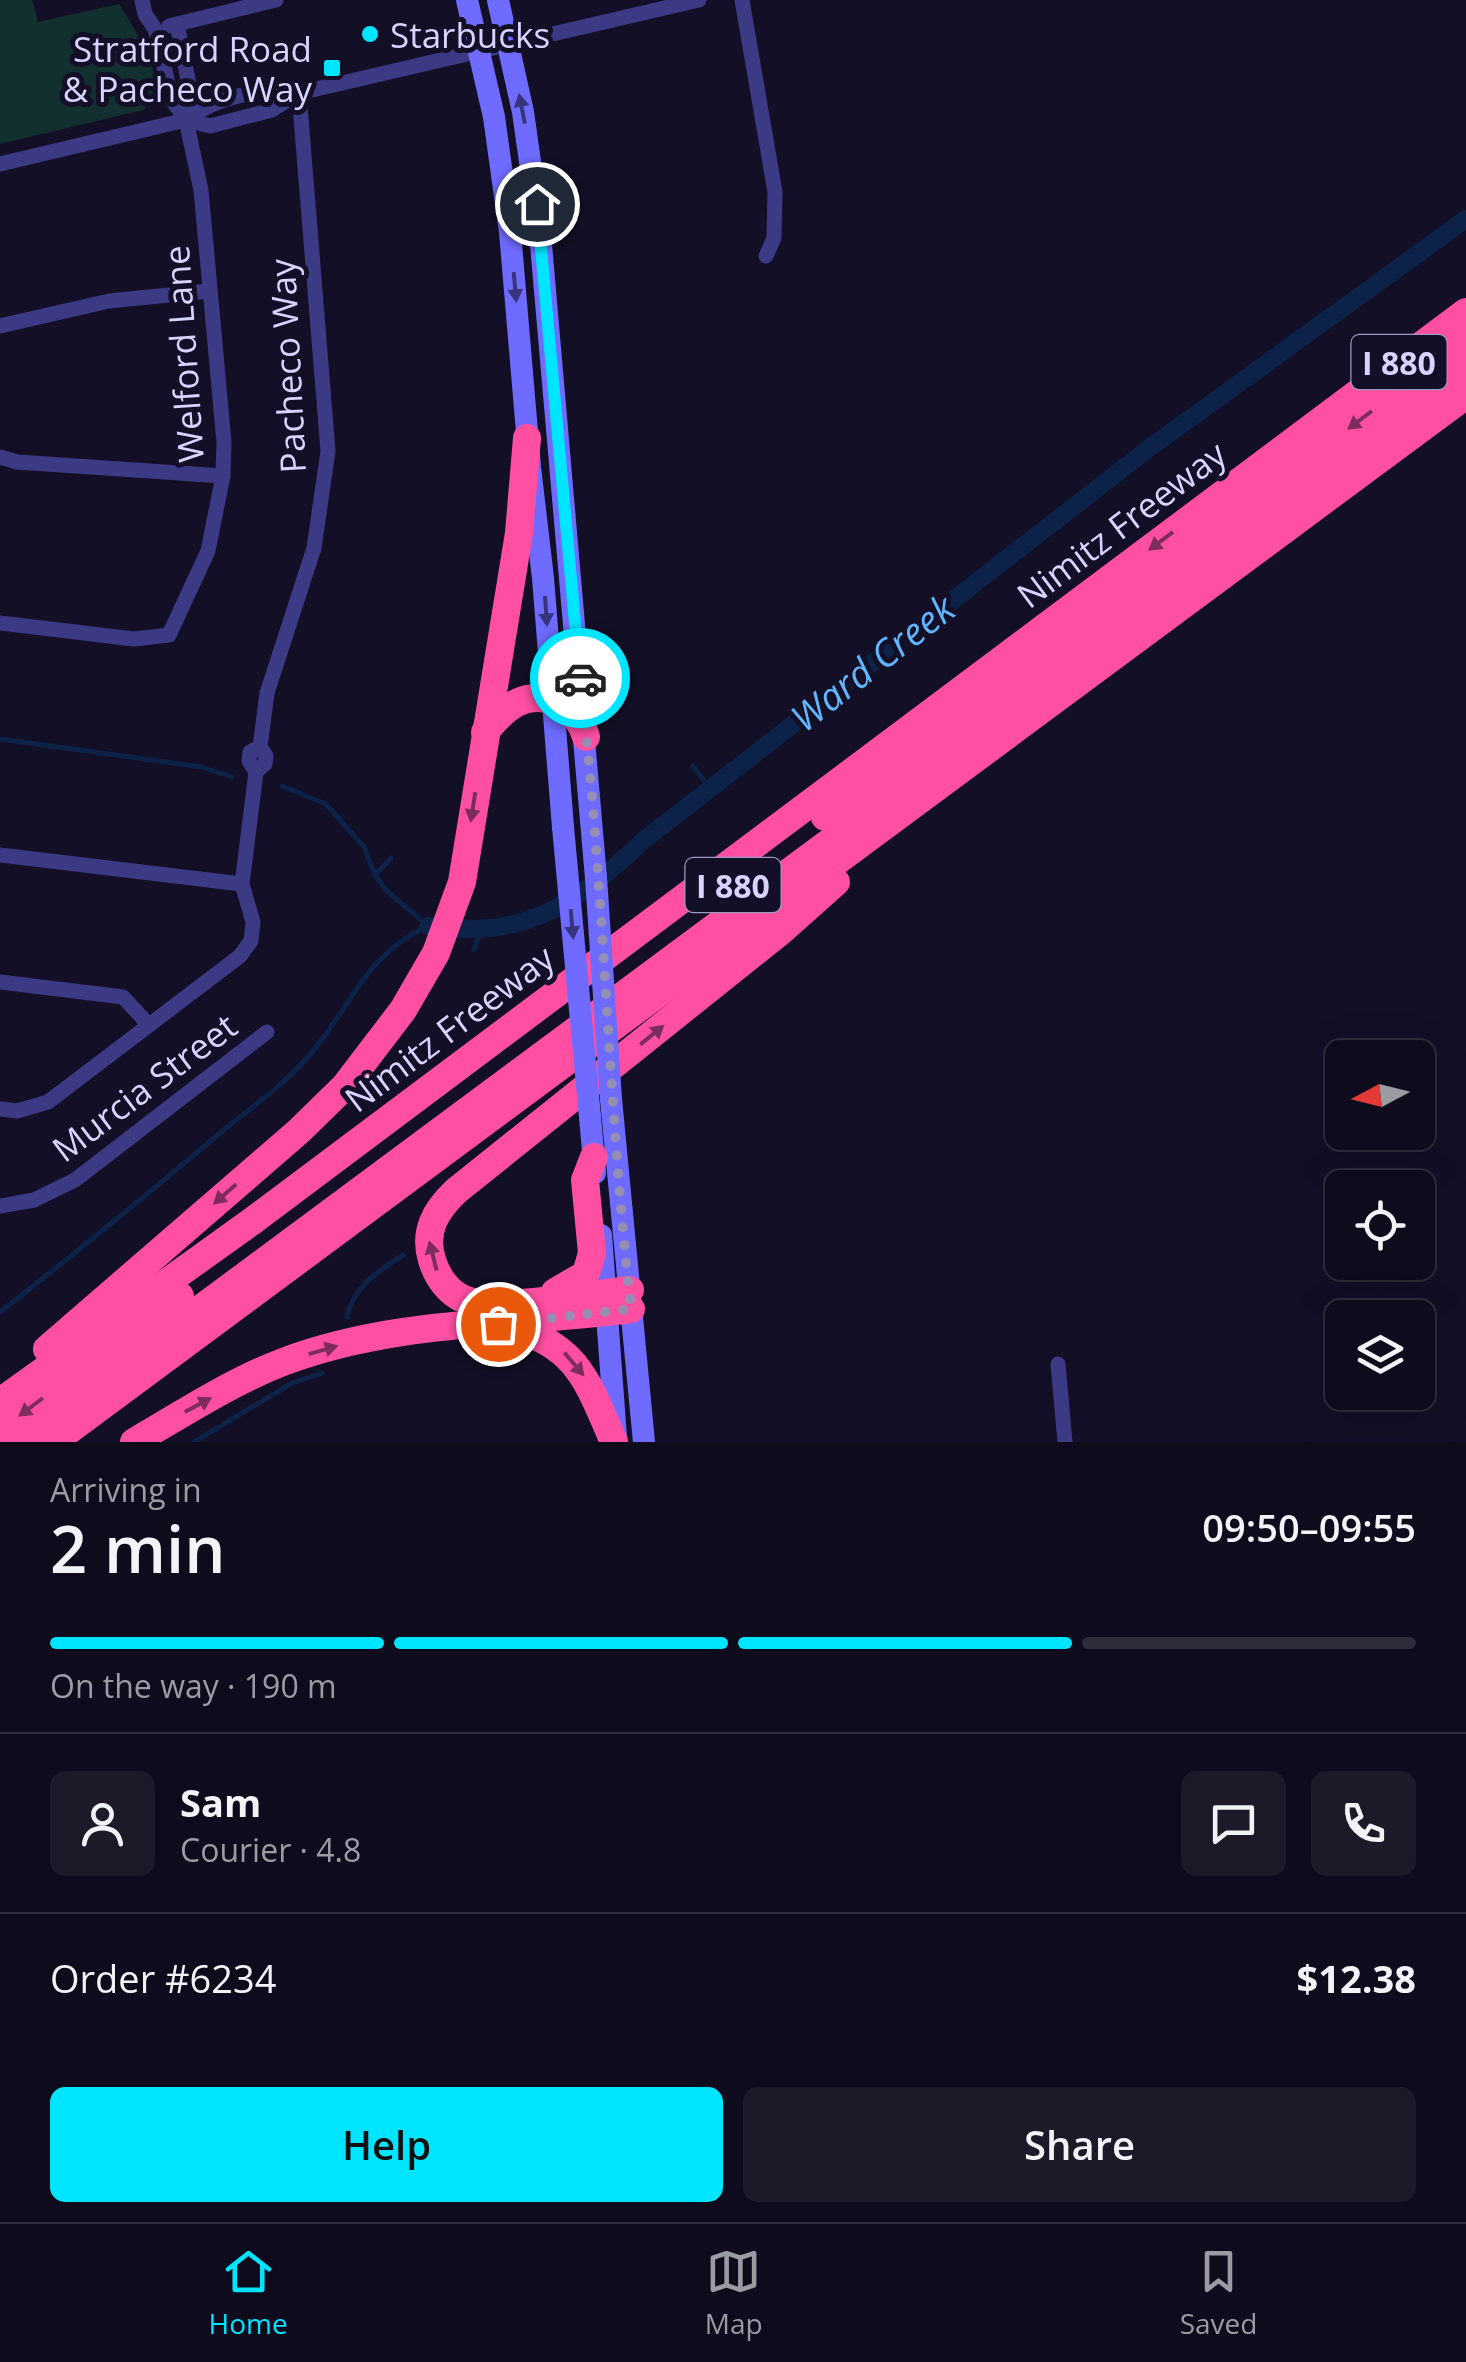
<!DOCTYPE html>
<meta charset="utf-8">
<style>
:root{--surface:#0e0b1c;--page:#1c1929;--text:#f1f3f6;--muted:#9b9ba3;--line:#2e2b3b;--accent:#00e5ff}
body{margin:0;font-family:"Open Sans",sans-serif;background:var(--page);color:var(--text);height:100vh;display:flex;flex-direction:column;font-size:38px;white-space:nowrap}
*{box-sizing:border-box;margin:0}
p{font-size:32px;color:var(--muted)}
.icon{flex:none;width:55px;height:55px;fill:none;stroke:currentColor;stroke-width:2;stroke-linecap:round;stroke-linejoin:round}
.map{position:relative;height:1442px;overflow:hidden}
.details{display:flex;flex-direction:column;background:var(--surface);flex:1}
.details>*{flex:none}
.needle{width:65px;rotate:263deg}
.tools{position:absolute;left:1325px;top:1040px;display:grid;gap:20px}
.tools a{display:grid;place-items:center;width:110px;height:110px;border-radius:15px;background:var(--surface);box-shadow:0 10px 40px #0002,0 0 0 2px var(--line);font-size:50px}
.pin{position:absolute;display:grid;place-items:center;width:85px;height:85px;color:#fff;margin:-42px;border:5px solid #fff;border-radius:50%;box-shadow:0 2px 10px #0007}
.courier{position:absolute;display:grid;place-items:center;width:100px;height:100px;margin:-50px;border:8px solid #00e5ff;border-radius:50%;background:#fff;color:#222;box-shadow:0 2px 12px #0007}
.headline em{font-style:normal;font-weight:600}
.headline div{display:flex;flex-direction:column-reverse}
.headline{display:flex;align-items:center;justify-content:space-between;height:170px;padding:0 50px}
h1{font-size:65px;font-weight:600;line-height:75px}
.bar{display:grid;grid-template-columns:repeat(4,1fr);gap:15px 10px;align-content:center;height:120px;padding:0 50px}
.bar i{height:12px;border-radius:8px;background:var(--line)}
.bar .selected{background:var(--accent)}
.bar p{grid-column:span 4}
.line{display:flex;align-items:center;gap:25px;padding:0 50px;border-top:2px solid var(--line)}
.line div{flex:1}
.round{display:grid;place-items:center;flex:none;width:105px;height:105px;border-radius:15px;background:var(--page)}
.primary-button{display:flex;gap:20px;margin-top:auto;padding:20px 50px}
.primary-button a{flex:1;height:115px;border-radius:15px;background:var(--accent);color:#111;font-size:40px;font-weight:600;line-height:115px;text-align:center}
.primary-button a+a{background:var(--page);color:var(--text)}
.tabs{display:flex;justify-content:space-around;align-items:center;height:140px;border-top:2px solid var(--line);background:var(--surface);font-size:28px;color:var(--muted)}
.tabs a{display:grid;justify-items:center;gap:5px}
.tabs .selected{color:var(--accent)}
.map>svg:first-child{display:block}
.green{fill:#12302f}
.lines{fill:none;stroke-linecap:round;stroke-linejoin:round}
.stream{stroke:#0c2248;stroke-width:5}
.canal{stroke:#0c2248;stroke-width:18}
.minor{stroke:#3d3a85;stroke-width:15}
.secondary{stroke:#6f6bff;stroke-width:22}
.motorway{stroke:#ff4fa3;stroke-width:28}
.secondary-bridge{stroke:#6f6bff;stroke-width:22}
.oneway{fill:#38347d}
.oneway2{fill:#7d2c5e}
.done{stroke:#948fb3;stroke-width:10;stroke-dasharray:0 18}
.route{stroke:#00e5ff;stroke-width:12}
.poi-dot{fill:#00e5ff;stroke:#130f26;stroke-width:4}
.labels{text-anchor:middle;dominant-baseline:central;stroke-width:10;stroke-linejoin:round;paint-order:stroke}
.shield{fill:#130f26;stroke:#9e99be;stroke-width:2.5}
.shield-label{font-size:32px;font-weight:bold;fill:#d9d4ff}
.poi-label{font-size:35px;fill:#d9d4ff;stroke:#130f26;text-anchor:start}
.street-label{font-size:35px;fill:#d9d4ff;stroke:#130f26}
.water-label{font-size:38px;font-style:italic;fill:#62b6ff;stroke:#130f26}
</style>
<div class="map">
<svg width="1466" height="1442" viewBox="0 0 1466 1442">
<rect width="100%" height="100%" fill="#130f26"/>
<path class="green" d="M0,0H32L38,22L119,4C135,31 175,84 143,110L0,144Z"/>
<g class="lines">
<g class="stream">
<polyline points="0,739 202,767 232,777"/>
<polyline points="693,766 711,790"/>
<polyline points="376,874 391,858"/>
<polyline points="474,950 480,932"/>
<path d="M0,1312C72,1256 143,1198 213,1139C243,1113 280,1089 306,1059C351,1010 362,956 428,926L386,890L375,875L364,847L326,804L282,786"/>
<path d="M347,1317C353,1286 378,1272 403,1255"/>
<polyline points="194,1442 292,1383 322,1373"/>
</g>
<path class="canal" d="M428,926C524,941 576,904 644,840L1148,449L1466,219"/>
<g class="minor">
<polyline points="142,0 145,14 155,29 172,100 186,120"/>
<polyline points="742,0 775,192 774,238 766,256"/>
<polyline points="169,26 276,0"/>
<polyline points="186,120 210,126 272,110 299,93"/>
<path d="M0,164L186,120C218,96 259,88 299,93L699,0"/>
<polyline points="0,326 109,301 209,291"/>
<polyline points="0,457 17,462 223,476"/>
<polyline points="0,623 134,639 169,635 208,551 223,476 224,442 201,190 186,120 191,95 177,24"/>
<polyline points="256,772 265,764 266,756 260,747 267,693 314,548 328,451 299,93"/>
<polyline points="0,855 242,884"/>
<polyline points="0,982 123,997 148,1024"/>
<polyline points="0,1109 17,1111 48,1102 240,956 251,941 253,922 242,884 256,772 249,761 250,752 260,747"/>
<polyline points="0,1206 34,1200 75,1180 267,1032"/>
<polyline points="1058,1364 1065,1442"/>
</g>
<g class="secondary">
<polyline points="467,0 494,117 510,232 530,467 543,578 563,827"/>
<polyline points="498,0 523,112 540,233 596,878"/>
<polyline points="611,1099 644,1442"/>
<polyline points="590,1117 595,1173"/>
<polyline points="601,1235 616,1437"/>
</g>
<g class="motorway">
<path d="M485,732C506,706 528,687 561,705C574,712 582,723 586,737"/>
<polyline points="825,817 1466,341"/>
<path d="M630,1290C594,1294 496,1311 466,1300C449,1294 437,1277 432,1260C423,1231 436,1210 456,1191L781,931L836,882"/>
<polyline points="555,1292 586,1274 592,1253 585,1180 594,1157"/>
<path d="M510,1327C578,1345 588,1383 614,1442"/>
<polyline points="47,1349 299,1131 345,1086 403,1010 436,953 462,882 519,533 527,438"/>
<polyline points="0,1402 251,1222 1466,312"/>
<polyline points="0,1430 180,1296"/>
<polyline points="21,1442 1466,370"/>
<polyline points="53,1442 1466,395"/>
<path d="M134,1442C182,1414 231,1382 283,1362C393,1320 516,1324 631,1309"/>
</g>
<g class="secondary-bridge">
<polyline points="563,827 590,1117"/>
<polyline points="596,878 611,1099"/>
</g>
</g>
<defs><path id="oneway-solid" d="M-6-.8H1V-3.2L6.5 0L1 3.2V.8H-6Z" transform="scale(2.5)"/></defs>
<g class="oneway">
<use href="#oneway-solid" transform="translate(522 109) rotate(-101)"/>
<use href="#oneway-solid" transform="translate(515 287) rotate(85)"/>
<use href="#oneway-solid" transform="translate(546 611) rotate(86)"/>
<use href="#oneway-solid" transform="translate(572 924) rotate(85)"/>
</g>
<g class="oneway2">
<use href="#oneway-solid" transform="translate(1360 420) rotate(143)"/>
<use href="#oneway-solid" transform="translate(1161 541) rotate(143)"/>
<use href="#oneway-solid" transform="translate(473 807) rotate(99)"/>
<use href="#oneway-solid" transform="translate(652 1035) rotate(-39)"/>
<use href="#oneway-solid" transform="translate(225 1194) rotate(139)"/>
<use href="#oneway-solid" transform="translate(433 1256) rotate(-104)"/>
<use href="#oneway-solid" transform="translate(323 1350) rotate(-16)"/>
<use href="#oneway-solid" transform="translate(574 1364) rotate(50)"/>
<use href="#oneway-solid" transform="translate(198 1405) rotate(-28)"/>
<use href="#oneway-solid" transform="translate(31 1407) rotate(143)"/>
</g>
<g class="lines">
<path class="done" d="M498,1324L631,1309C607,1099 605,887 580,678"/>
<polyline class="route" points="537,204 580,678"/>
</g>
<g class="poi-dot">
<circle cx="370" cy="34" r="10"/>
<rect x="322" y="58" width="20" height="20" rx="5"/>
</g>
<g class="labels">
<g class="shield">
<rect x="1351.5" y="335" width="95" height="54" rx="8"/>
<rect x="685.5" y="858" width="95" height="54" rx="8"/>
</g>
<g class="shield-label">
<text x="1399" y="362">I 880</text>
<text x="733" y="885">I 880</text>
</g>
<g class="poi-label">
<text x="390" y="34">Starbucks</text>
<text x="312" y="48" text-anchor="end">Stratford Road<tspan x="312" dy="40">&amp; Pacheco Way</tspan></text>
</g>
<g class="street-label">
<text transform="translate(183 354) rotate(-94)">Welford Lane</text>
<text transform="translate(287 366) rotate(-93)">Pacheco Way</text>
<text transform="translate(1121 524) rotate(-37)">Nimitz Freeway</text>
<text transform="translate(449 1028) rotate(-37)">Nimitz Freeway</text>
<text transform="translate(144 1087) rotate(-37)">Murcia Street</text>
</g>
<g class="water-label">
<text transform="translate(872 662) rotate(-38)">Ward Creek</text>
</g>
</g>
</svg>
<div class="tools">
<a><svg class="needle" viewBox="-14 -14 28 28"><path d="M0-13l5 13h-10z" fill="#e53935"/><path d="M0 13l5-13h-10z" fill="#9b9ba3"/></svg></a>
<a><svg class="icon" aria-label="locate" viewBox="0 0 24 24"><circle cx="12" cy="12" r="6"/><path d="M12 2v4M12 18v4M2 12h4M18 12h4"/></svg></a>
<a><svg class="icon" aria-label="layers" viewBox="0 0 24 24"><path d="M12 4l9 5-9 5-9-5zM3 14l9 5 9-5"/></svg></a>
</div>
<div class="pin" style="left:498px;top:1324px;background:#ea580c"><svg class="icon" aria-label="bag" viewBox="0 0 24 24"><path d="M5 8h14l-1 12H6zM9 8a3 3 0 0 1 6 0"/></svg></div>
<div class="pin" style="left:537px;top:204px;background:#1f2937"><svg class="icon" aria-label="home" viewBox="0 0 24 24"><path d="M3 11l9-7 9 7M6 9v11h12V9"/></svg></div>
<div class="courier" style="left:580px;top:678px"><svg class="icon" aria-label="car" viewBox="0 0 24 24"><path d="M5 17H2v-5l4-1 3-4h7l3 4 3 1v5h-3M9 17h6M6 11h13"/><circle cx="7" cy="17" r="2"/><circle cx="17" cy="17" r="2"/></svg></div>
</div>
<section class="details">
<div class="headline"><div><h1>2 min</h1><p>Arriving in</p></div><em>09:50–09:55</em></div>
<div class="bar"><i class="selected"></i><i class="selected"></i><i class="selected"></i><i></i><p>On the way · 190 m</p></div>
<div class="line" style="height:180px"><a class="round"><svg class="icon" aria-label="person" viewBox="0 0 24 24"><circle cx="12" cy="8" r="4"/><path d="M4 21q1-7 8-7t8 7"/></svg></a><div><b>Sam</b><p>Courier · 4.8</p></div><a class="round"><svg class="icon" aria-label="chat" viewBox="0 0 24 24"><path d="M4 5h16v11H9l-5 4z"/></svg></a><a class="round"><svg class="icon" aria-label="phone" viewBox="0 0 24 24"><path d="M5 4h4l2 5-3 2q2 4 5 5l2-3 5 2v4C11 20 4 13 5 4z"/></svg></a></div>
<div class="line" style="height:130px"><div>Order #6234</div><b>$12.38</b></div>
<div class="primary-button"><a>Help</a><a>Share</a></div>
</section>
<nav class="tabs">
<a class="selected"><svg class="icon" aria-label="home" viewBox="0 0 24 24"><path d="M3 11l9-7 9 7M6 9v11h12V9"/></svg>Home</a>
<a><svg class="icon" aria-label="map" viewBox="0 0 24 24"><path d="M3 6l6-2 6 2 6-2v14l-6 2-6-2-6 2zM9 4v14M15 6v14"/></svg>Map</a>
<a><svg class="icon" aria-label="saved" viewBox="0 0 24 24"><path d="M7 4h10v16l-5-4-5 4z"/></svg>Saved</a>
</nav>
